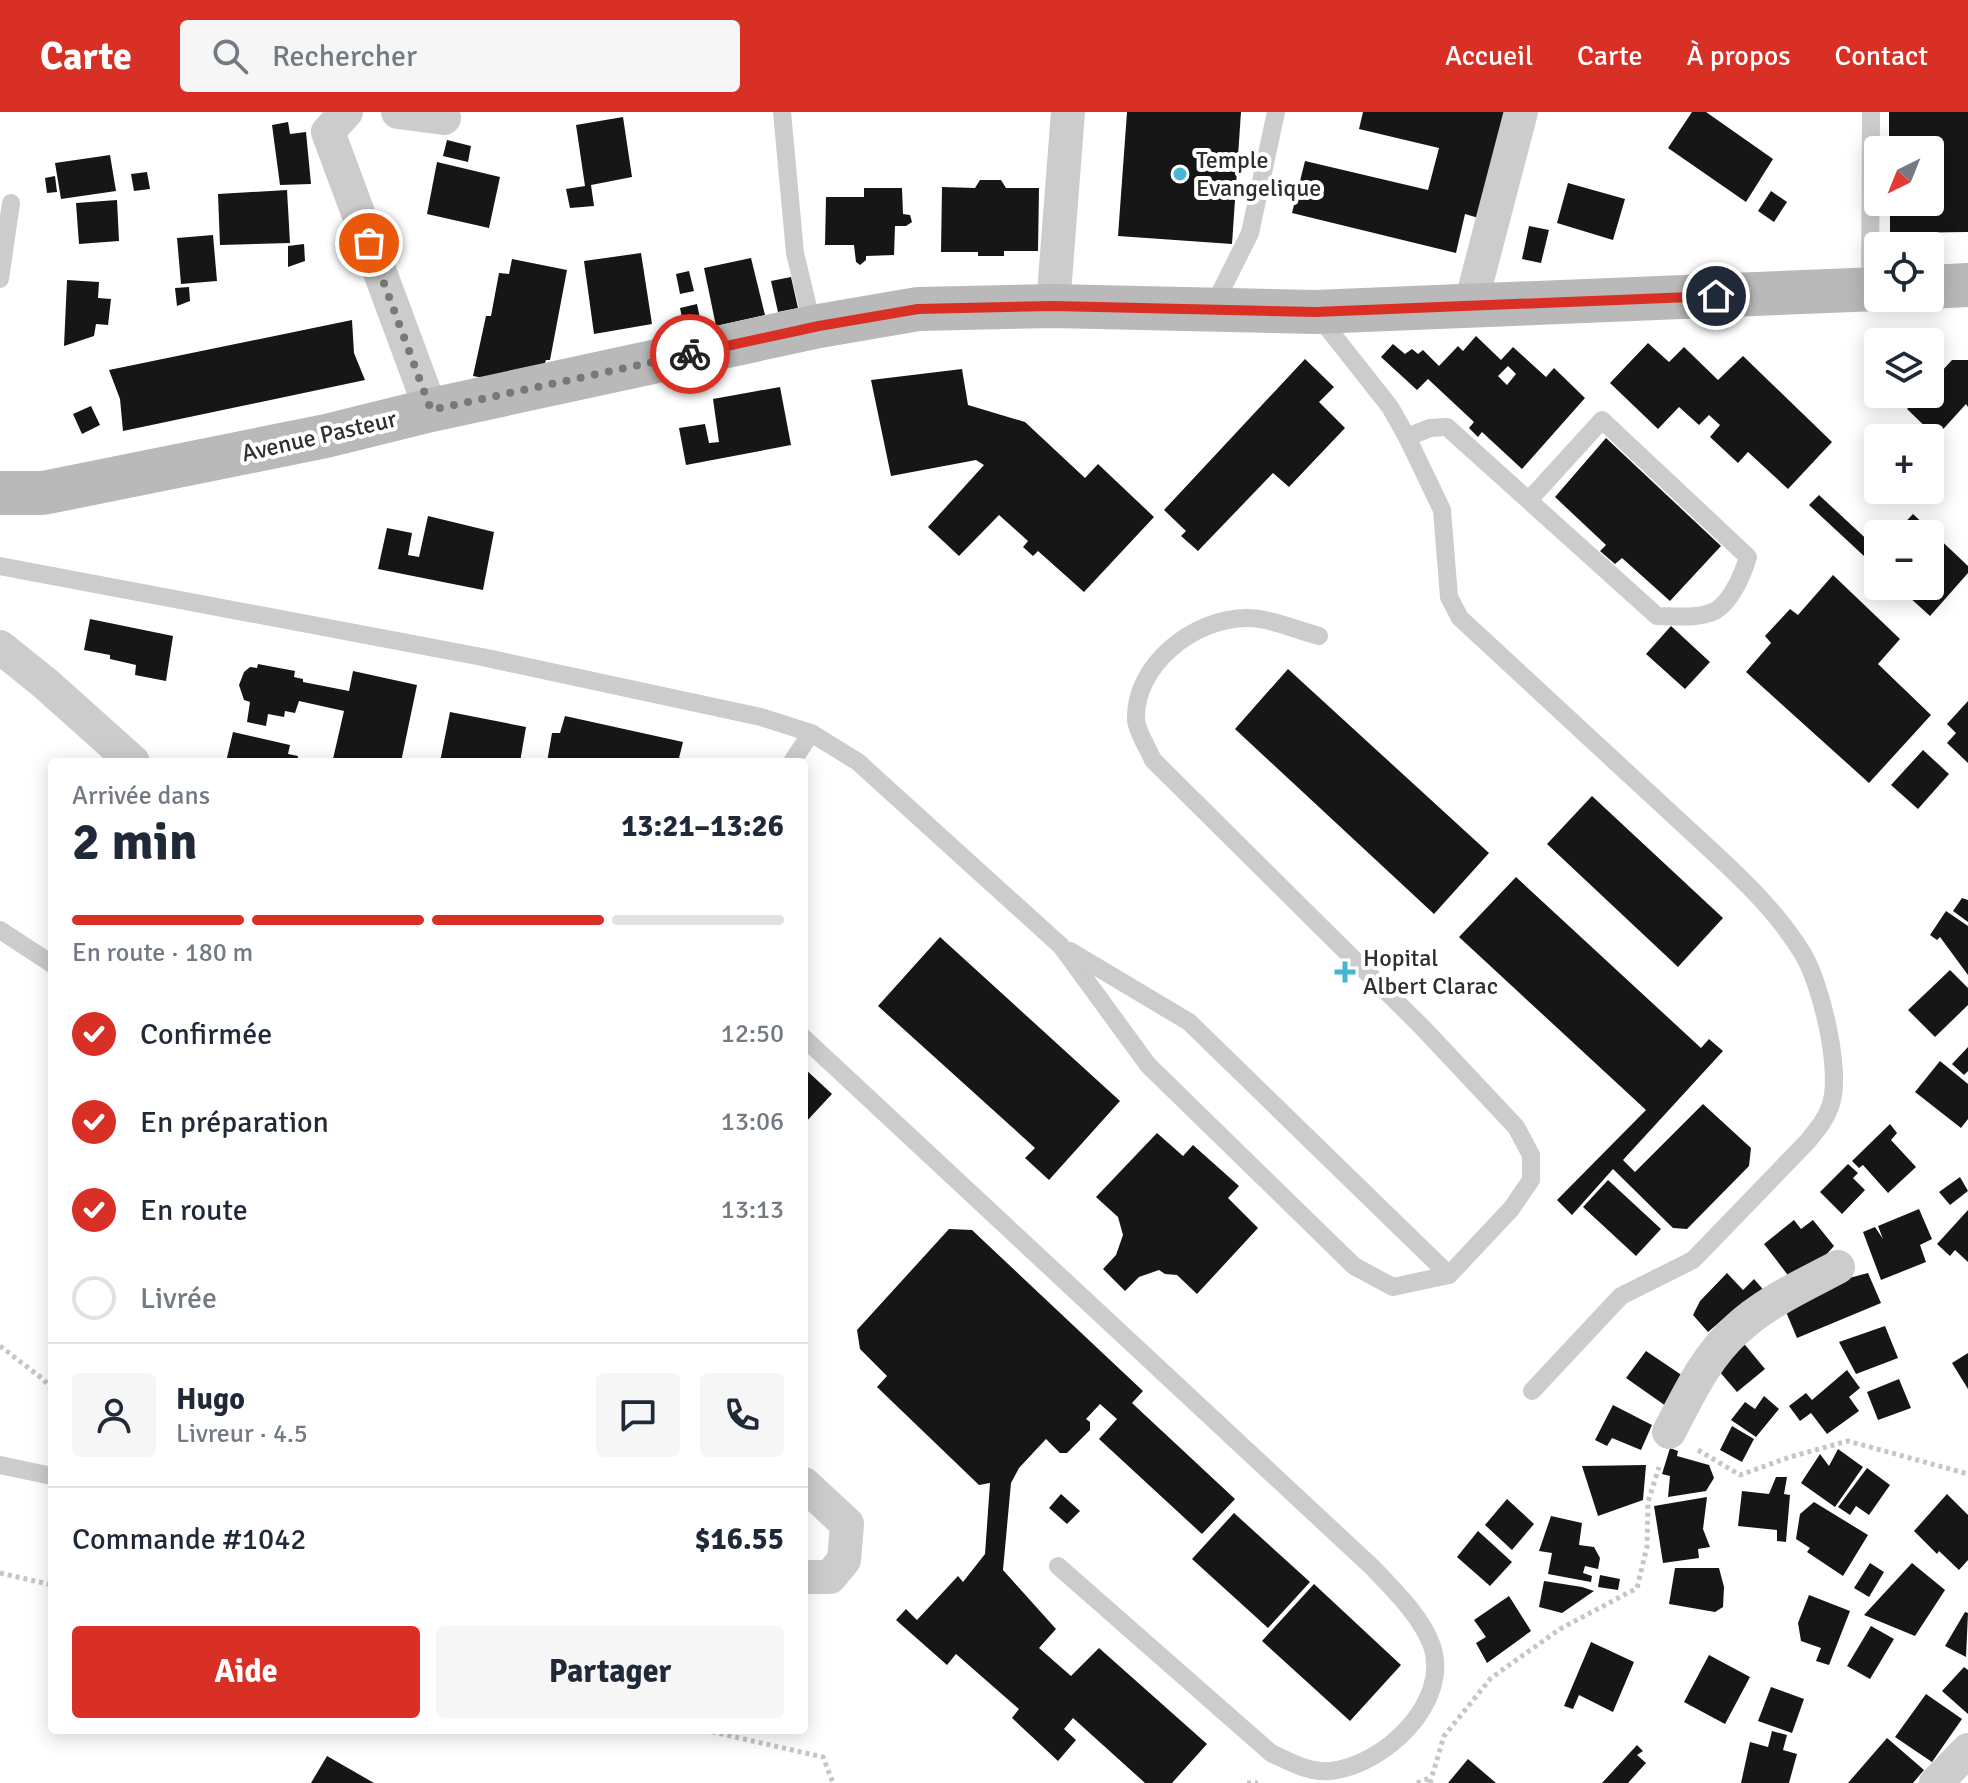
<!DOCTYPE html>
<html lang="fr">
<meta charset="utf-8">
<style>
:root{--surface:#fff;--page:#f6f6f7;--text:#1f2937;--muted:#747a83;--line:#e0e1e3;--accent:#d93025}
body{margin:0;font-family:Signika,sans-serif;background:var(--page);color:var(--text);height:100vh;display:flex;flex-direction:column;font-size:30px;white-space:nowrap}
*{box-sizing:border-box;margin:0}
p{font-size:26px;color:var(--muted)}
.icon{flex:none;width:44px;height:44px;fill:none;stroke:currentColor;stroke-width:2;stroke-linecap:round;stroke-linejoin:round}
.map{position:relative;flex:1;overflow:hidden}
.details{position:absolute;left:48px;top:646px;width:760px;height:976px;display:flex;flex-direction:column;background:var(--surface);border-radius:8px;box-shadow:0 4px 20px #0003}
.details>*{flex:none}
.needle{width:52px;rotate:223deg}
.controls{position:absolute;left:1864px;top:24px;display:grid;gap:16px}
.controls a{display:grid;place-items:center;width:80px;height:80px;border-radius:8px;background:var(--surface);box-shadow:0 4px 20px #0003;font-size:40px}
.pin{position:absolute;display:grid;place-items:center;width:68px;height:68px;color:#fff;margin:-34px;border:4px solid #fff;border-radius:50%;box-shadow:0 2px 8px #0007}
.courier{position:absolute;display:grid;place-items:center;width:80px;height:80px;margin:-40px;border:6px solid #d93025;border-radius:50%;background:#fff;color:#222;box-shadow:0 2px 10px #0007}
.headline em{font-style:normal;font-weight:700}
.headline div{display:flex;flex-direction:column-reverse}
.headline{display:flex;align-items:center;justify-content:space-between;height:136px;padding:0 24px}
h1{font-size:52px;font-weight:700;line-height:60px}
.bar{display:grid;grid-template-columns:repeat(4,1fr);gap:12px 8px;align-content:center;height:96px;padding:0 24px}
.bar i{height:10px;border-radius:6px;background:var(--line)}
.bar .selected{background:var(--accent)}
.bar p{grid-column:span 4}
.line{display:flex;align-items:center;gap:20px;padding:0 24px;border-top:2px solid var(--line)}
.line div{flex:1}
.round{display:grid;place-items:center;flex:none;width:84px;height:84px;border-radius:8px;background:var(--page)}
ol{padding:0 24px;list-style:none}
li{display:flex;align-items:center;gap:24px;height:88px}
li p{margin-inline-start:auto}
li .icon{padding:8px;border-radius:50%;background:var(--accent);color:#fff;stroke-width:4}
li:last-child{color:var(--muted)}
li i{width:44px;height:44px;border:4px solid var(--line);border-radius:50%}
.action{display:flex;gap:16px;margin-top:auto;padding:16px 24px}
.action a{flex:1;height:92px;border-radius:8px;background:var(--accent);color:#fff;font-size:32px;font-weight:700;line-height:92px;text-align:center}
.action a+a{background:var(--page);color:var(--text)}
header{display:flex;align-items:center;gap:48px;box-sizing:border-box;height:112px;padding:0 40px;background:var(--accent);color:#fff}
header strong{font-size:38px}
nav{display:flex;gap:44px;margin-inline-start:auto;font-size:28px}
.search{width:560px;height:72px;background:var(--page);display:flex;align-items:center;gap:20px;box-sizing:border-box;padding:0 28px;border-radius:8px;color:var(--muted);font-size:30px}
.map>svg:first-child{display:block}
.building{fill:#161616;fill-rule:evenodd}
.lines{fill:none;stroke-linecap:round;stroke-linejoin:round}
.path{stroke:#c6c6c6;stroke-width:5;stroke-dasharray:4 4;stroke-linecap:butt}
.lane{stroke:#ccc;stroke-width:18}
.street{stroke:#ccc;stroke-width:34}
.secondary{stroke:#b9b9b9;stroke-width:44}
.done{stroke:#787878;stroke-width:8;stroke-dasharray:0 14.4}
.route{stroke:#d93025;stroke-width:10}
.poi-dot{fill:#46b4d2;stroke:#fff;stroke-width:3}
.labels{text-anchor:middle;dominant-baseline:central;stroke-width:8;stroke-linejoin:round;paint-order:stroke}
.poi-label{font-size:24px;fill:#2f2f2f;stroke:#fff;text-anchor:start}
.street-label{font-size:24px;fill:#2f2f2f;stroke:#fff}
</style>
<header>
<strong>Carte</strong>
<div class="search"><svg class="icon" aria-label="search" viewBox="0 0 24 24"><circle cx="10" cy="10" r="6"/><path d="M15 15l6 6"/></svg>Rechercher</div>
<nav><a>Accueil</a><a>Carte</a><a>À propos</a><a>Contact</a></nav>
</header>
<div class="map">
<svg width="1968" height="1671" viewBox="0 0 1968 1671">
<rect width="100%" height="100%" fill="#fff"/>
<g class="building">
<polygon points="1127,0 1241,0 1232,132 1118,124"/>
<polygon points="1363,0 1508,0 1482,107 1465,102 1456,141 1292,101 1305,49 1428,78 1439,36 1359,17"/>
<polygon points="1692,0 1706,0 1773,47 1746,90 1668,36"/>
<polygon points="1889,0 1968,0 1968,120 1890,121 1890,90 1930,90 1930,38 1889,38"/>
<polygon points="623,5 632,65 591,73 594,94 570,96 566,77 585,74 576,13"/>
<polygon points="288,10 290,22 306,20 311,72 280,73 272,13"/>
<polygon points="447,28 471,34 468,50 443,44"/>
<polygon points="110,43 116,79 61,87 55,51"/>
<polygon points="437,50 500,65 489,116 427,102"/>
<polygon points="147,60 150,77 134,79 131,62"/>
<polygon points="55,64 57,80 47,81 45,66"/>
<polygon points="980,68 1001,68 1006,76 1039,76 1038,139 1004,139 1004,144 978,144 978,140 941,140 942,75 975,76"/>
<polygon points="1568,71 1625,87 1613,128 1557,111"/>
<polygon points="864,76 902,76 903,102 910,103 912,110 906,114 895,114 894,143 866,144 866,148 860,153 856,150 854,133 825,133 826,85 864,85"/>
<polygon points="287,78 290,131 220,133 218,82"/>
<polygon points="1771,79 1787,90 1774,110 1758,99"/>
<polygon points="117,88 119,129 79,132 76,91"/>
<polygon points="1529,114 1549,118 1541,151 1522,147"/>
<polygon points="213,123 217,169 181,172 177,126"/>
<polygon points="304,132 305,149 288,155 288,134"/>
<polygon points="641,141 652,212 594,222 584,149"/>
<polygon points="751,146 765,203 716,214 704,156"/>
<polygon points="512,147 567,158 550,248 546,248 544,254 494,268 473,264 486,204 491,204 499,161 509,162"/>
<polygon points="689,159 694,179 680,182 676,162"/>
<polygon points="791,165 798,196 778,200 771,169"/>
<polygon points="67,168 99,170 98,186 111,187 108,213 96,212 94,224 64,234"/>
<polygon points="189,175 190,189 177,194 175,176"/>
<polygon points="697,192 702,216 685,220 680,196"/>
<polygon points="352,208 354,241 365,268 123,319 120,287 109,258"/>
<path d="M1476,224L1501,248L1513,235L1546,265L1554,256L1585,286L1522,357L1482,320L1478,325L1469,316L1474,310L1428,267L1417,278L1381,245L1393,232L1405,242L1412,237L1418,242L1423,238L1439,254L1458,234L1463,239ZM1508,254L1516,262L1507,273L1498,264Z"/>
<polygon points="1648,231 1669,250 1684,235 1718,268 1743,244 1832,330 1788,377 1748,340 1738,351 1710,325 1720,313 1709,303 1699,313 1679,295 1658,317 1610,271"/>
<polygon points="1305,247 1334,275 1319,290 1345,316 1289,375 1273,361 1198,439 1181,424 1186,419 1164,398"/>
<polygon points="1952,248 1968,248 1968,295 1966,292 1936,325 1907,297 1921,282 1930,282 1930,272"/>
<polygon points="962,257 968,293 1025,310 1085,366 1098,352 1154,405 1084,480 1038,439 1033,444 1023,435 1028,429 999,403 959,444 928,415 984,353 976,348 891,364 871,268"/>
<polygon points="780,275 791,333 686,353 679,316 705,312 709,331 719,330 713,287"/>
<polygon points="91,294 100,313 82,322 73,302"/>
<polygon points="1606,326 1721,434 1670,489 1622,446 1615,452 1600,439 1606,433 1555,385"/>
<polygon points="1819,383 1874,434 1864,444 1809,393"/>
<polygon points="1913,402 1968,454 1968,461 1930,504 1897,474 1930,474 1930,422 1894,422"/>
<polygon points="428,404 494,420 483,478 378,457 387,416 412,421 408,443 419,445"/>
<polygon points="1833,463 1900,527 1878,552 1931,603 1869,671 1746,560 1771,531 1765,524 1790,497 1798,503"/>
<polygon points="90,507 173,524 166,569 135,563 136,553 110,547 110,543 84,538"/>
<polygon points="1671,514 1710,550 1685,577 1646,542"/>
<polygon points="258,552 295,559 294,565 303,567 303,570 349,579 353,559 417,573 401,650 345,650 333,647 344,599 299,589 295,601 285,599 284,605 268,602 266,614 247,610 250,590 244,588 239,573 244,560 250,555 257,556"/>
<polygon points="1288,557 1489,741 1434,802 1235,617"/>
<polygon points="1968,589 1968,651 1947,631 1956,621 1947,612"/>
<polygon points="450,600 526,615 520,650 440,650"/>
<polygon points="565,604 683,630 678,650 547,650 552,621 560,621"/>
<polygon points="233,620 290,633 288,642 298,644 297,650 226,650"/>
<polygon points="1923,638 1949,662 1918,697 1891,673"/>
<polygon points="1592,684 1723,806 1678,855 1547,732"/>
<polygon points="1516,765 1701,936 1709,927 1723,939 1623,1048 1635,1060 1703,992 1751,1036 1749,1054 1687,1117 1673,1116 1613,1057 1572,1103 1557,1088 1646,998 1459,825"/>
<polygon points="1962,786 1968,788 1968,810 1953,799"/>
<polygon points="1946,799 1968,814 1968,863 1940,825 1937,828 1930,823"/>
<polygon points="940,825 1120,989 1049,1068 1025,1046 1035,1036 878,894"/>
<polygon points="1950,858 1968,876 1968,893 1935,925 1908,898"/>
<polygon points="1968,935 1968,959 1964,963 1952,952"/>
<polygon points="1940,949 1968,972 1968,1007 1961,1016 1915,980"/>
<polygon points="804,956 832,982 804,1012"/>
<polygon points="1890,1012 1897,1021 1891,1028 1916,1055 1888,1081 1863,1053 1859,1056 1852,1049"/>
<polygon points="1157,1021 1183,1044 1193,1033 1239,1074 1228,1086 1258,1116 1197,1182 1177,1163 1165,1162 1159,1158 1139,1165 1125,1179 1103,1157 1116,1143 1123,1123 1118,1105 1096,1085"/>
<polygon points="1848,1052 1858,1061 1853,1066 1865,1078 1842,1102 1820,1080"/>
<polygon points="1960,1065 1968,1079 1950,1093 1939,1080"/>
<polygon points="1608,1068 1661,1117 1636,1144 1583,1095"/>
<polygon points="1919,1097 1932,1127 1920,1133 1926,1150 1881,1168 1863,1120 1875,1115 1883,1127 1878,1114"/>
<polygon points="1968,1098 1968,1150 1955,1138 1950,1144 1937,1132"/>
<polygon points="1794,1108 1801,1117 1813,1108 1834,1134 1797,1175 1764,1132"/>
<polygon points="949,1117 972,1118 1143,1279 1132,1291 1235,1387 1202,1422 1099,1327 1117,1307 1100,1292 1086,1307 1090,1310 1090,1318 1067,1341 1060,1341 1046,1327 1019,1356 1011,1371 1003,1458 1056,1517 1039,1536 1071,1564 1099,1536 1207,1632 1172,1671 1145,1671 1073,1606 1064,1617 1076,1628 1058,1649 1012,1606 1019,1597 956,1542 947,1553 896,1508 906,1497 917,1508 958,1464 963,1470 985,1442 990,1371 979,1373 877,1275 887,1264 860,1237 857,1218"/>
<polygon points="1727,1161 1743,1178 1754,1167 1768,1183 1749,1197 1743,1190 1708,1220 1693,1203 1700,1189"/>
<polygon points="1868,1161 1881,1191 1797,1226 1784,1195 1834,1170"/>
<polygon points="1885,1214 1898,1246 1856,1262 1839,1230"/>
<polygon points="1741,1228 1765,1257 1737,1280 1713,1252"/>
<polygon points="1646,1239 1686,1266 1666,1294 1626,1266"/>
<polygon points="1968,1241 1968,1277 1952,1251"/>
<polygon points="1847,1258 1860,1276 1849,1285 1859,1299 1827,1322 1811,1301 1800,1309 1789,1294 1806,1281 1812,1288"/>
<polygon points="1899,1267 1911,1296 1878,1308 1867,1280"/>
<polygon points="1764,1284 1779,1297 1756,1325 1731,1308 1745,1290 1755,1297"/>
<polygon points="1613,1293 1652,1313 1641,1338 1612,1326 1607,1334 1595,1328"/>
<polygon points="1732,1314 1754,1327 1742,1350 1720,1338"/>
<polygon points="1670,1336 1678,1339 1677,1344 1709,1353 1714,1366 1706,1379 1668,1385 1670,1364 1662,1362"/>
<polygon points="1838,1337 1863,1355 1835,1395 1801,1371 1820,1342 1829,1354"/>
<polygon points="1646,1353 1643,1388 1598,1404 1582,1354"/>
<polygon points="1867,1356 1890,1373 1869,1403 1856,1394 1850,1403 1838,1395"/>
<polygon points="1776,1365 1787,1365 1784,1382 1790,1383 1786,1430 1777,1429 1777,1418 1738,1414 1742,1379 1769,1382"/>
<polygon points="1061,1382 1080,1399 1067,1412 1049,1396"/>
<polygon points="1947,1382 1968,1403 1968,1448 1959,1458 1939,1439 1937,1442 1914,1419"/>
<polygon points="1707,1385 1703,1417 1710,1435 1698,1437 1699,1446 1663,1451 1654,1394"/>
<polygon points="1507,1387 1534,1412 1512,1438 1485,1413"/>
<polygon points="1814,1390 1868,1423 1843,1464 1807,1440 1810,1436 1796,1427 1800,1402"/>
<polygon points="1234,1401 1310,1470 1268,1516 1192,1447"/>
<polygon points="1551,1404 1582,1411 1579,1433 1594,1435 1600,1446 1598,1457 1585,1454 1583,1461 1592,1464 1591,1470 1548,1462 1552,1441 1539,1439"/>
<polygon points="1478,1419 1512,1450 1490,1474 1457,1445"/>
<polygon points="1870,1451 1884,1460 1869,1485 1854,1476"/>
<polygon points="1912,1451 1945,1478 1915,1524 1864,1503"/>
<polygon points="1675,1456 1719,1456 1724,1475 1723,1495 1715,1500 1669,1492"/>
<polygon points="1600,1463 1620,1467 1618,1478 1598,1475"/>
<polygon points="1544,1469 1582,1475 1594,1479 1562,1501 1539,1495"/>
<polygon points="1314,1472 1401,1553 1350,1609 1262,1529"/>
<polygon points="1809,1483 1850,1499 1829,1553 1816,1549 1821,1536 1801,1529 1798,1511"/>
<polygon points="1509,1484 1531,1519 1487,1551 1476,1531 1486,1525 1474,1508"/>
<polygon points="1965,1500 1968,1501 1966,1545 1945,1534"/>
<polygon points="1871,1514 1894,1527 1870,1567 1847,1554"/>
<polygon points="1591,1530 1634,1550 1613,1600 1579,1583 1573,1597 1564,1594"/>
<polygon points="1709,1543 1750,1565 1725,1612 1684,1590"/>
<polygon points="1964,1555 1968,1558 1968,1602 1942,1579"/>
<polygon points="1771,1575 1804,1587 1792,1621 1758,1609"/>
<polygon points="1926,1582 1962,1607 1932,1650 1895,1625"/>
<polygon points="1772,1619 1787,1623 1783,1638 1797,1642 1789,1671 1741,1671 1750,1630 1768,1635"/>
<polygon points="1887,1626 1924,1658 1913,1671 1848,1671"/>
<polygon points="1637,1633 1643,1639 1637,1643 1646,1651 1628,1671 1602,1671"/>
<polygon points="327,1644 374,1671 311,1671"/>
<polygon points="1468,1647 1496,1671 1448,1671"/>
</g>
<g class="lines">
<g class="path">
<polyline points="0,1234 44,1268 52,1278"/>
<polyline points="1698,1338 1740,1363 1790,1345 1848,1329 1968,1362"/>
<polyline points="0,1461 52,1473"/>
<polyline points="704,1618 823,1645 833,1671"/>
<polyline points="1247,1671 1258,1671"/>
<polyline points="1417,1671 1430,1666"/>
<polyline points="1430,1671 1444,1624 1491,1566 1560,1517 1637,1476 1647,1435 1648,1390 1659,1355"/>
</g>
<g class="lane">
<polyline points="782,0 795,141 813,216"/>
<polyline points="0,167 11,91"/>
<polyline points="1870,177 1871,0"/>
<polyline points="1218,198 1221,179 1250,121 1276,0"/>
<path d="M1319,205L1390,295L1407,325L1442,398L1449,485L1460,506C1532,572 1603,638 1674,704C1719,746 1771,789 1803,842C1821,872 1843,961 1830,995C1825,1009 1816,1019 1807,1030L1693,1148L1621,1184L1532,1279"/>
<path d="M1407,325L1430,316L1447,315L1657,504C1674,504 1699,507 1715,499C1731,490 1743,462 1748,445L1602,308L1530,387"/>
<path d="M0,454L482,545L761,605L811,621L858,650L1061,834L1148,953L1354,1154L1393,1175L1449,1163L1511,1097L1531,1068V1043L1516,1015L1423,916L1153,648C1148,636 1137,620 1136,608C1134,553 1194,506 1247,506C1270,506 1296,518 1319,524"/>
<polyline points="792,650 811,621"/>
<polyline points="0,818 52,852"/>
<polyline points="1070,839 1189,910 1449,1163"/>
<path d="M804,926L1372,1455C1394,1478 1421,1504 1432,1534C1451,1591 1383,1654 1330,1659C1309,1661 1290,1650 1271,1641L1058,1454"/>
<polyline points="0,1353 52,1364"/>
</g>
<g class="street">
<polyline points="346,0 328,20 431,298"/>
<polyline points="398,0 444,6"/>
<polyline points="1053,194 1068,0"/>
<polyline points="1470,195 1521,0"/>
<polyline points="0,535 46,572 133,650"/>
<path d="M1669,1320C1688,1284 1706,1244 1737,1217C1766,1190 1804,1173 1838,1155"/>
<polyline points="804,1372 847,1412 844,1448 830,1465 804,1465"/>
<polyline points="1936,1671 1968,1638"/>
</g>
<g class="secondary">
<polyline points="1930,175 1968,173"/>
<polyline points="0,381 43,381 326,324 431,298 819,214 918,197 1053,194 1315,200 1878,177"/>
</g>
</g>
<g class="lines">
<polyline class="done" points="369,131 431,298 690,242"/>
<polyline class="route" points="690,242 819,214 918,197 1053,194 1315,200 1716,184"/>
</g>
<g class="poi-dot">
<circle cx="1180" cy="62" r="8"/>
<path d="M1341 848h8v8h8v8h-8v8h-8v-8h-8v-8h8z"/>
</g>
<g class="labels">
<g class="poi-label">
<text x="1196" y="48">Temple<tspan x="1196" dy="28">Evangelique</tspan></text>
<text x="1363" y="846">Hopital<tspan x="1363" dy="28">Albert Clarac</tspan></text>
</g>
<g class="street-label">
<text transform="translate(319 324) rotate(-13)">Avenue Pasteur</text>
</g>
</g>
</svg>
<div class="controls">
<a><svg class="needle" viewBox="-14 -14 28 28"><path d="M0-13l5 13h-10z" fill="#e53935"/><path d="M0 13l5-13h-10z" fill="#747a83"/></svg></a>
<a><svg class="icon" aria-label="locate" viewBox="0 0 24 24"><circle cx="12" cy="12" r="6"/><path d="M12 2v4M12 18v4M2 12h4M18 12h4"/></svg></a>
<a><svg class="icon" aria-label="layers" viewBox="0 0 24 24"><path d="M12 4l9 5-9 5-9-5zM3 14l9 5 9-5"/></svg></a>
<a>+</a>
<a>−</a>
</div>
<div class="pin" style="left:369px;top:131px;background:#ea580c"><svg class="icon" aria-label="bag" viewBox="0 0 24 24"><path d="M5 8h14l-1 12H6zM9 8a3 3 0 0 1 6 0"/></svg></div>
<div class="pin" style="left:1716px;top:184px;background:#1f2937"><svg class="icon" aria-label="home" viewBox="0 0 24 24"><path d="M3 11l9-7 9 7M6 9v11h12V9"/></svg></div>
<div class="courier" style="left:690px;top:242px"><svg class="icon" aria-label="bike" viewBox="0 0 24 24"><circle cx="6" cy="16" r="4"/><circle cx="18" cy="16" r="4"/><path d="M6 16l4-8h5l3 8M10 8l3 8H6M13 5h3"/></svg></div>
<section class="details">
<div class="headline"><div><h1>2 min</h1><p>Arrivée dans</p></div><em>13:21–13:26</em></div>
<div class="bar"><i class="selected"></i><i class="selected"></i><i class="selected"></i><i></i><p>En route · 180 m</p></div>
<ol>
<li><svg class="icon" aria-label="check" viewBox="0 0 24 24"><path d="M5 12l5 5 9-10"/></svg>Confirmée<p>12:50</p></li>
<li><svg class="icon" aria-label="check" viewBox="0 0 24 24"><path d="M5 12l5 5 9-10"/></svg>En préparation<p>13:06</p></li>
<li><svg class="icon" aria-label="check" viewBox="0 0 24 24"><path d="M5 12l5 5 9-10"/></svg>En route<p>13:13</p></li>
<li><i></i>Livrée</li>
</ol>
<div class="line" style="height:144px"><a class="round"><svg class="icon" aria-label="person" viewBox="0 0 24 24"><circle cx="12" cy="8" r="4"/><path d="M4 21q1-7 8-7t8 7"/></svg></a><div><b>Hugo</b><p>Livreur · 4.5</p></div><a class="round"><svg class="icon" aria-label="chat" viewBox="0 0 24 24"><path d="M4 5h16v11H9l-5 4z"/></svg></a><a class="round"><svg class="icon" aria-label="phone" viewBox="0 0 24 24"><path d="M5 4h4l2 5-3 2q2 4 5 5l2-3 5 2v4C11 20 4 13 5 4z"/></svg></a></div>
<div class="line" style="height:104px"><div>Commande #1042</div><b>$16.55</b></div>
<div class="action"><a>Aide</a><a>Partager</a></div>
</section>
</div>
